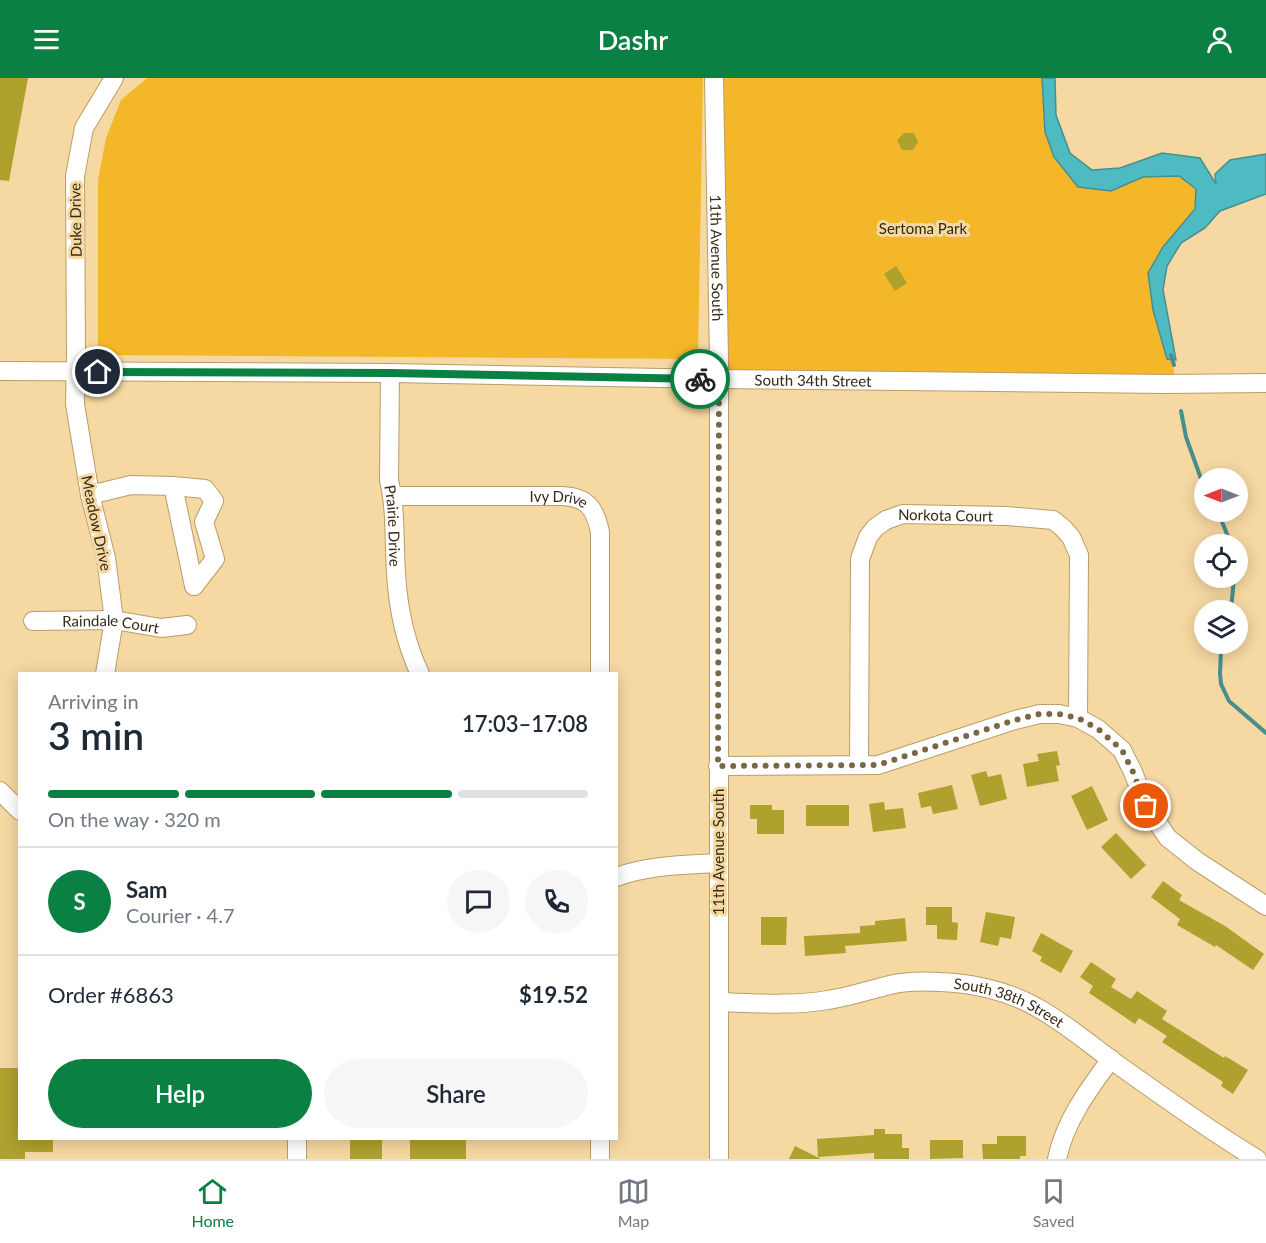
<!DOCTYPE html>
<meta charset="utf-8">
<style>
:root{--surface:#fff;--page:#f6f6f7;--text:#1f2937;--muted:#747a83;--line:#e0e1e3;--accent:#0b8043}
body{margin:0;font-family:Lato,sans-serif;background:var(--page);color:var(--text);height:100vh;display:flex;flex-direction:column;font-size:22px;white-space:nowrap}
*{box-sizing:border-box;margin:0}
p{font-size:20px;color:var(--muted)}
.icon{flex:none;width:33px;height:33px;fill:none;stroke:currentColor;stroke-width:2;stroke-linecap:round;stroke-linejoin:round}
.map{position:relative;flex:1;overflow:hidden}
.drawer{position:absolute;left:18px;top:594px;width:600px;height:468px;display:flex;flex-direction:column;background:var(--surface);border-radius:0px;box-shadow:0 3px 15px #0003}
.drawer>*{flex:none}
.needle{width:39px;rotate:270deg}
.tools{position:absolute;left:1194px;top:390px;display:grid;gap:12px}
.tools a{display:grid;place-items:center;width:54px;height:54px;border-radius:50%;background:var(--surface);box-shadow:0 3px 15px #0003;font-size:30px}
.pin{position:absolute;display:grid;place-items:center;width:51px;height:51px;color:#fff;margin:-26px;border:3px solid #fff;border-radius:50%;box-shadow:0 2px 6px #0007}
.courier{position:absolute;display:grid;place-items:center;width:60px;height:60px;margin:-30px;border:4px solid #0b8043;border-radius:50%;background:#fff;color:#222;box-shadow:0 2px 8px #0007}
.head em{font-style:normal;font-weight:600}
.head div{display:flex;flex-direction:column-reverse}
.head{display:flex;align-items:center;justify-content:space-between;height:102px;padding:0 30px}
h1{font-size:39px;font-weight:600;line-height:45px}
.bar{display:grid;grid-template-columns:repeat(4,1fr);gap:9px 6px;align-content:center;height:72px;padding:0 30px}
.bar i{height:8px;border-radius:4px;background:var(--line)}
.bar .active{background:var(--accent)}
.bar p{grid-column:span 4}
.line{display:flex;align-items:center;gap:15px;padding:0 30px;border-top:2px solid var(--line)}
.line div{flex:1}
.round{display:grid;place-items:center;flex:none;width:63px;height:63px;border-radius:32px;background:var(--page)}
.primary-button{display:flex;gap:12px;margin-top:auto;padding:12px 30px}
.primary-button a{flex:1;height:69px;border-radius:36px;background:var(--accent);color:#fff;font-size:24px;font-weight:600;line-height:69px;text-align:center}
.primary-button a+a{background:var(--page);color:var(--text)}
header{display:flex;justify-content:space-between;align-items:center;height:78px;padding:0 30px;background:var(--accent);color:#fff;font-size:27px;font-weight:600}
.tabs{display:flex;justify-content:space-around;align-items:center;height:84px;border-top:2px solid var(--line);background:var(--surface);font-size:16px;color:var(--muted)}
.tabs a{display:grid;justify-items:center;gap:3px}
.tabs .active{color:var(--accent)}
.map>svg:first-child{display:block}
.green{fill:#f5b72a}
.water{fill:#4ebac2;stroke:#478f8e;stroke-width:1.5}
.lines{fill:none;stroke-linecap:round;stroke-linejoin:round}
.stream{stroke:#478f8e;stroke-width:4}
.building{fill:#afa12e}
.minor-casing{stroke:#b99d68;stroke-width:20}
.minor{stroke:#fff;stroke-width:18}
.done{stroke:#796746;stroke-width:6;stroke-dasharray:0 10.8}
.route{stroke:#0b8043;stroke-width:8}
.labels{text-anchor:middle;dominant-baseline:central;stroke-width:6;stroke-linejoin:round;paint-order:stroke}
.street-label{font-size:15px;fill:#362a15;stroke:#f6d8a2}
.park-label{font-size:15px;fill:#332812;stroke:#f6d8a2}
</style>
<header><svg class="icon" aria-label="menu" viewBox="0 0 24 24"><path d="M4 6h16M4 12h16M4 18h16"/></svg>Dashr<svg class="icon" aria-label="person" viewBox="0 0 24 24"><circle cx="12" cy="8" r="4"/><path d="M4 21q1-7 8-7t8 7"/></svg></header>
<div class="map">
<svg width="1266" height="1081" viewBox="0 0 1266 1081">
<rect width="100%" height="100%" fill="#f6d8a2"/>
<g class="green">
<polygon points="147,0 703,0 698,281 98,277 98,102 106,60 121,22"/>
<polygon points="714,0 1047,0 1047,39 1082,99 1192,86 1213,118 1171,169 1160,205 1175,300 719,301"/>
</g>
<polygon class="water" points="1042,0 1055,0 1056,37 1070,75 1092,92 1120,90 1162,75 1200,80 1216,106 1215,96 1230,82 1266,76 1266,116 1220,133 1205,150 1181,165 1167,188 1163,212 1176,282 1167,281 1153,232 1148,195 1163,169 1195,131 1196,111 1179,98 1143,99 1111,113 1078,109 1054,79 1045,54"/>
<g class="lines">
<g class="stream">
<polyline points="1171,277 1174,287"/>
<polyline points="1181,333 1186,359 1204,409"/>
<polyline points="1218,434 1231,466"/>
<polyline points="1231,532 1234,500"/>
<polyline points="1224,566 1221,573 1220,595 1221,606 1229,623 1266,655"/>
</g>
</g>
<g class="building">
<polygon points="0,0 28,0 9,103 0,102"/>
<polygon points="904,55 914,55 918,64 913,72 902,72 897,62"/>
<polygon points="896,188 907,205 895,213 884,196"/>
<polygon points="1057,673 1060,687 1056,688 1059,703 1027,709 1023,686 1039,683 1037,676"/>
<polygon points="986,693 988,699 1001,696 1007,721 980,728 971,697"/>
<polygon points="952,707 958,731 933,736 931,728 921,730 918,715"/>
<polygon points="1092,708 1108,742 1087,752 1071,718"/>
<polygon points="884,724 885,732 903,730 906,750 873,754 869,726"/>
<polygon points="750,727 772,727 772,732 784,732 784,756 757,756 757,741 750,741"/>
<rect x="806" y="727" width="43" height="21"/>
<polygon points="1116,755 1146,787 1131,801 1101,769"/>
<polygon points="1163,803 1182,817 1179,822 1225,848 1264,876 1253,892 1216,867 1215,869 1177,847 1180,841 1151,819"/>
<polygon points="926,829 952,829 952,844 958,845 957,862 937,861 937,847 926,847"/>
<polygon points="986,834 1015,839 1011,861 1000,859 998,868 980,864"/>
<polygon points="761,839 787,839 786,867 761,867"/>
<polygon points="905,840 907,863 845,868 846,875 805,878 804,858 860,855 860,848 875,847 875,843"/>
<polygon points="1041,855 1073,873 1061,895 1040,883 1042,879 1032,873"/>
<polygon points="1091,884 1116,901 1111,909 1131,921 1137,913 1167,933 1162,941 1224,980 1225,978 1248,992 1233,1016 1221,1008 1223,1004 1162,964 1167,958 1139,940 1135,946 1089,915 1093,908 1080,899"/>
<polygon points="0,990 20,990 20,1060 53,1060 53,1074 25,1074 25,1081 0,1081"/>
<polygon points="874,1051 885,1051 885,1056 902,1056 902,1070 909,1070 909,1081 874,1081 874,1075 818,1079 817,1061 874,1057"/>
<polygon points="997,1058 1026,1058 1026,1078 1020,1078 1020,1081 983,1081 982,1066 997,1066"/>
<rect x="350" y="1060" width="32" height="21"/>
<rect x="410" y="1060" width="56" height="21"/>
<polygon points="930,1062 963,1062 963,1080 930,1081"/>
<polygon points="795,1068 821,1081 789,1081"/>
</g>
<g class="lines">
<g class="minor-casing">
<g id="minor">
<path id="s1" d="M714,0L719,282V1081"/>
<path id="s2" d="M0,293L390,295L719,301L1165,306L1266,305"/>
<path id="s3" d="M390,295L389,402C396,432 394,464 396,495C398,530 405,564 420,596"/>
<polyline points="173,408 205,411 214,423 204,444 215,481 194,508"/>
<polyline points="90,417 131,407 173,408 194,508"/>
<path id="s4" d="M393,418H562C587,419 595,430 600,454V596"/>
<path id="s5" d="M33,543L114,542L161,550L187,547"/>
<polyline points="105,596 114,542 106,480 90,417 75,326 76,278 75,98 84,50 114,0"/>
<path id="s6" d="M859,687L860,481L868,459L875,450L886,442L903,436L1007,438L1053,442L1063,450L1071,459L1079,477L1078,640"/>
<polyline points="718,688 878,687 1015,642 1040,636 1059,636 1078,640 1098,651 1122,672 1133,694 1146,728 1168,760 1197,783 1266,828"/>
<polyline points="0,713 20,733"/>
<path d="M616,799C649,787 684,787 719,785"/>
<path id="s7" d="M719,924C754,925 792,928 828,922C849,919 869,912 890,907C906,903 923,903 940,904C972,905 1008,913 1036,929C1064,944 1088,965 1114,984C1161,1017 1208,1052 1257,1081"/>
<polyline points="600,1060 600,1081"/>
<polyline points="297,1081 297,1060"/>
<path d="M1057,1081C1065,1043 1088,1012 1111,981"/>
</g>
</g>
<use href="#minor" class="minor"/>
</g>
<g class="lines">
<polyline class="done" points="700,301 719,301 718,688 878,687 1015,642 1040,636 1059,636 1078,640 1098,651 1122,672 1133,694 1146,728"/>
<polyline class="route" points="98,294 390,295 700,301"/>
</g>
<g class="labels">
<g class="street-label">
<text transform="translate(75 142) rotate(-91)">Duke Drive</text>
<text stroke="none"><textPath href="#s1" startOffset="180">11th Avenue South</textPath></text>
<text stroke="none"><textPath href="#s2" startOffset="813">South 34th Street</textPath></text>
<text stroke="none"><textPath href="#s4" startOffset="166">Ivy Drive</textPath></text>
<text stroke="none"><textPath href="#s6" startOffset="315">Norkota Court</textPath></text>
<text transform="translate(97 445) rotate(78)">Meadow Drive</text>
<text stroke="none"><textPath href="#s3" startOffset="153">Prairie Drive</textPath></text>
<text stroke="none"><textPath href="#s5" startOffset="78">Raindale Court</textPath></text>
<text transform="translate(718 774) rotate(-90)">11th Avenue South</text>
<text stroke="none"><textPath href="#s7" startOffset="296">South 38th Street</textPath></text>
</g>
<g class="park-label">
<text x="923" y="150">Sertoma Park</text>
</g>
</g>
</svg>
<div class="tools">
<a><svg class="needle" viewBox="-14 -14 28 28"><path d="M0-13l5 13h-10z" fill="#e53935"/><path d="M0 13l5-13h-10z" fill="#747a83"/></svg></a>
<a><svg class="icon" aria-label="locate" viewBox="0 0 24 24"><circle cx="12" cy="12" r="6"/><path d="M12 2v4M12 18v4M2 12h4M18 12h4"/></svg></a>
<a><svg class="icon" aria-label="layers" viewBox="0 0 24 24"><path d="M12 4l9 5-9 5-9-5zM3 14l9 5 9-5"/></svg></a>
</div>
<div class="pin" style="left:1146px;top:728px;background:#ea580c"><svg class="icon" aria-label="bag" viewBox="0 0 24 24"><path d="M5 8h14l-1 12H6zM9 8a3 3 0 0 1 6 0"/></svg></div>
<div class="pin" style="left:98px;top:294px;background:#1f2937"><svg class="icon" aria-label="home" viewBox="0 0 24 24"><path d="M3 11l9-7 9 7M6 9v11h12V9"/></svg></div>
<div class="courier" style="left:700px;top:301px"><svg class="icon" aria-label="bike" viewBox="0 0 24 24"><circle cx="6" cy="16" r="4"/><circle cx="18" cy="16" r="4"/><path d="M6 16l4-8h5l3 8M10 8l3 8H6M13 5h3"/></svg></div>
<section class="drawer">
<div class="head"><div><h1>3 min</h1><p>Arriving in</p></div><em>17:03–17:08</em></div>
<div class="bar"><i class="active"></i><i class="active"></i><i class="active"></i><i></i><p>On the way · 320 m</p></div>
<div class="line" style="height:108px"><b class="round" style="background:var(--accent);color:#fff">S</b><div><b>Sam</b><p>Courier · 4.7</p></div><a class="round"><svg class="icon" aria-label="chat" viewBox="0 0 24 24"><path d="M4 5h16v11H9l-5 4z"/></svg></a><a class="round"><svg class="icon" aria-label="phone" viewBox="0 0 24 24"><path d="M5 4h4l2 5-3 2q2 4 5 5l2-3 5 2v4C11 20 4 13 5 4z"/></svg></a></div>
<div class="line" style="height:78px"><div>Order #6863</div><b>$19.52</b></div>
<div class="primary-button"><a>Help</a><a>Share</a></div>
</section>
</div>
<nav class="tabs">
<a class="active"><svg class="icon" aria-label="home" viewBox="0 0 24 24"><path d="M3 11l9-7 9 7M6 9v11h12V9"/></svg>Home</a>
<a><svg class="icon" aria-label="map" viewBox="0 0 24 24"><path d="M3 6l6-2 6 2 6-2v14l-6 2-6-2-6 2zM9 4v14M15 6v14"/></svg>Map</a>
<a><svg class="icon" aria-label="saved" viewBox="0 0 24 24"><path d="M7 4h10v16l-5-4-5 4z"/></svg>Saved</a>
</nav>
